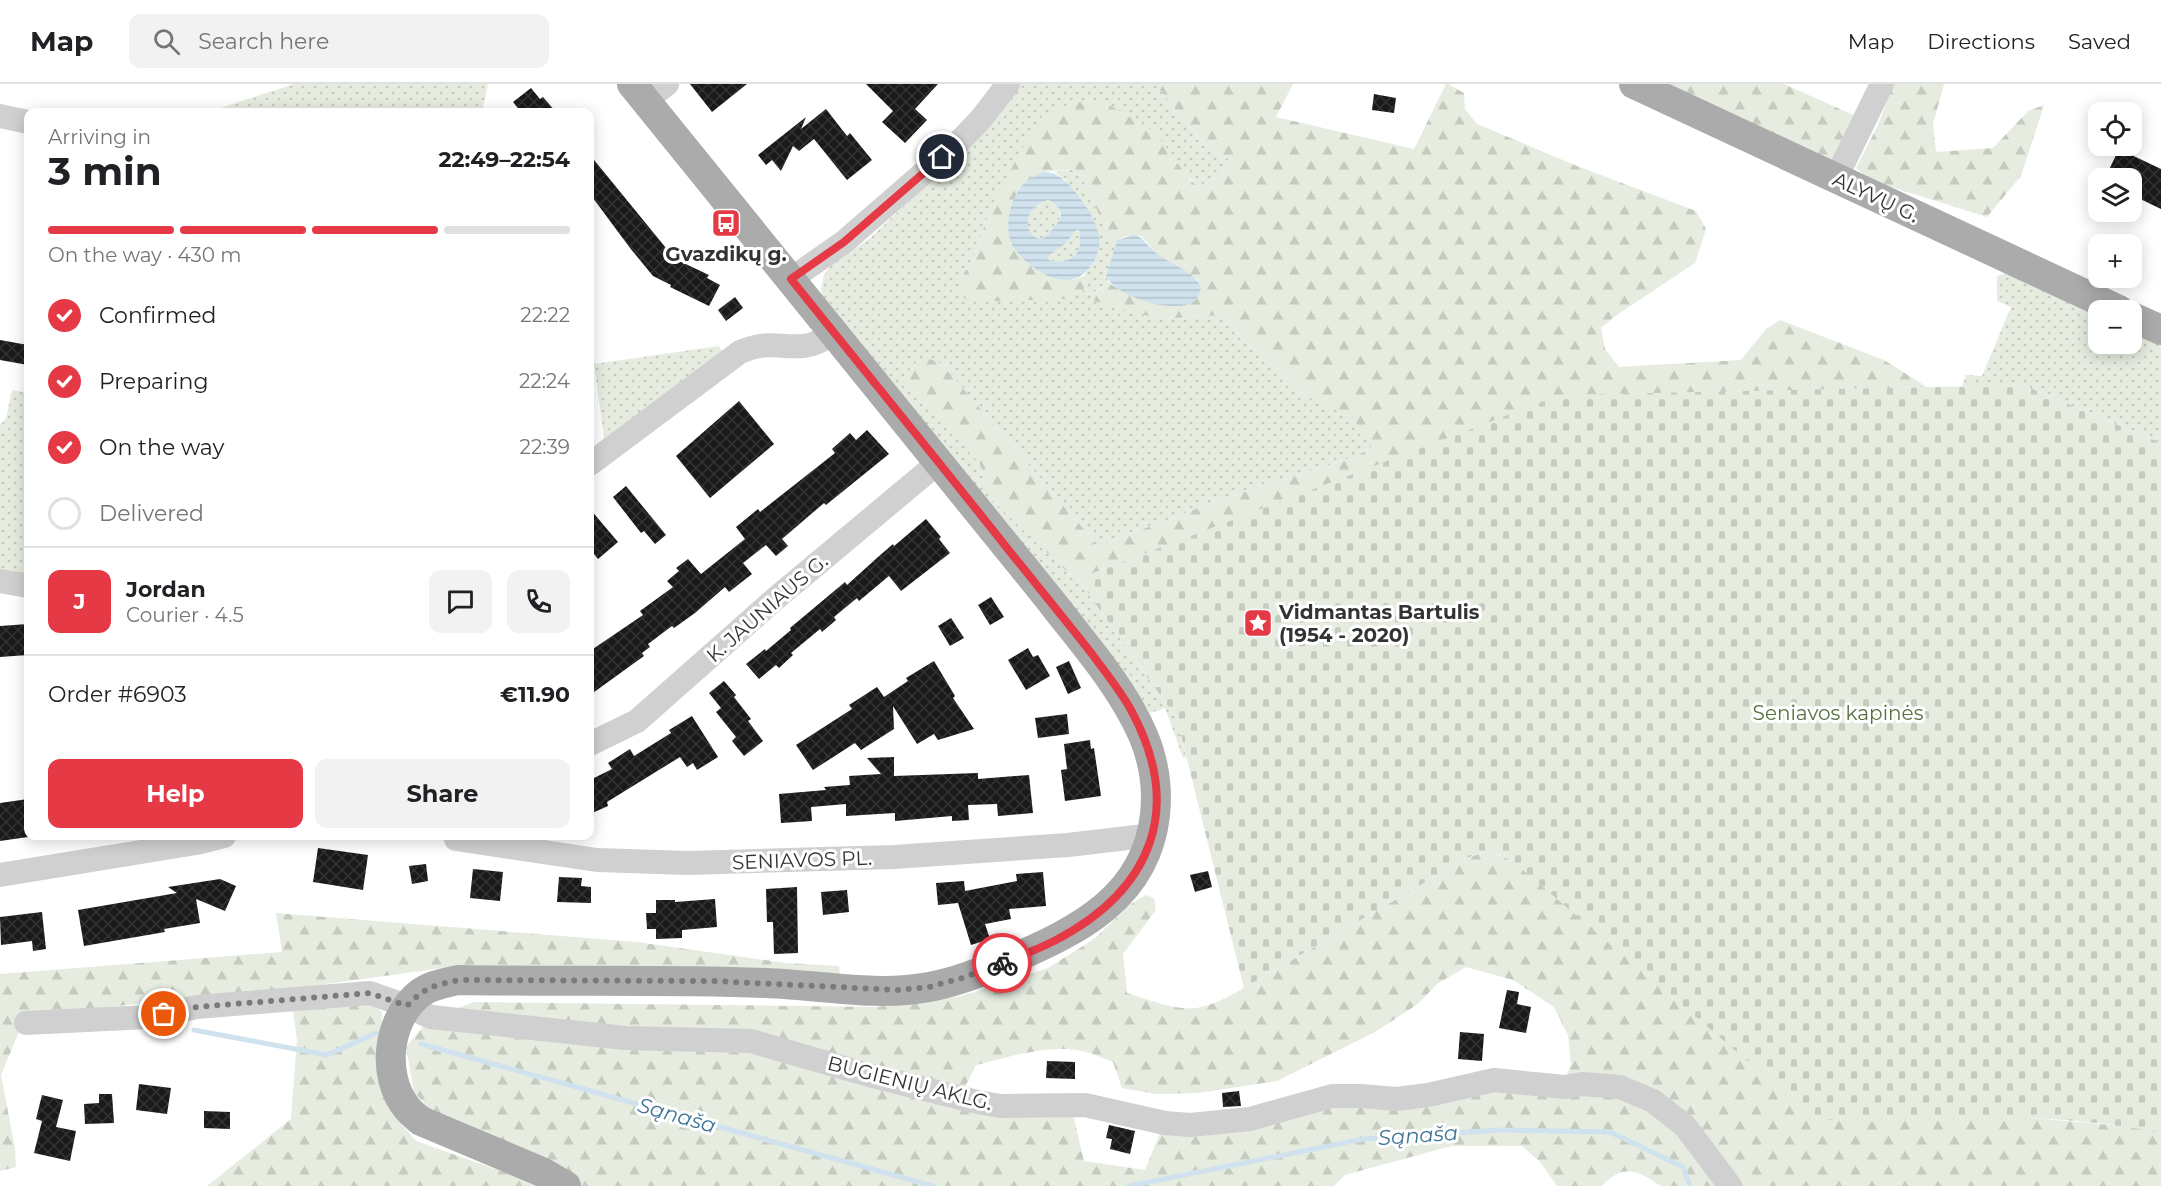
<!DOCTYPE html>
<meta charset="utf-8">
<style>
:root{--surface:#fff;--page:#f2f2f2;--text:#202124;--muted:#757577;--line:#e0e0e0;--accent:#e63946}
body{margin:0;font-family:Montserrat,sans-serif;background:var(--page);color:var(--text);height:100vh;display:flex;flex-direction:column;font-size:22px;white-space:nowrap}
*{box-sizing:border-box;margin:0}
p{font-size:20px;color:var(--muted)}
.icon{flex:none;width:33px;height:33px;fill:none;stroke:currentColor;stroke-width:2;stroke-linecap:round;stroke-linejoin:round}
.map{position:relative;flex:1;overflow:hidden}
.panel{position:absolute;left:24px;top:24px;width:570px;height:732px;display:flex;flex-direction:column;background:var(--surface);border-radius:12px;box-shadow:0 3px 15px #0003}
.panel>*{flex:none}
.controls{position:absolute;left:2088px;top:18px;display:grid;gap:12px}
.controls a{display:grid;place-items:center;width:54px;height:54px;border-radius:12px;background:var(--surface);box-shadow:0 3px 15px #0003;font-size:30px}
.pin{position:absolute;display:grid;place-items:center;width:51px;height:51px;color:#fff;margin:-26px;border:3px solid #fff;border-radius:50%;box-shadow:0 2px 6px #0007}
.courier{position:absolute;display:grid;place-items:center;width:60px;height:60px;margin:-30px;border:4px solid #e63946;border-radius:50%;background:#fff;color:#222;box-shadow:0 2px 8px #0007}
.summary em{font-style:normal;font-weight:700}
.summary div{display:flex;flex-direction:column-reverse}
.summary{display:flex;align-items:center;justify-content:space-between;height:102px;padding:0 24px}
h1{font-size:39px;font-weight:700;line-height:45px}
.bar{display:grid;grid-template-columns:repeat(4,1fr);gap:9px 6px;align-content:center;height:72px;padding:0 24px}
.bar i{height:8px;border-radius:4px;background:var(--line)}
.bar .active{background:var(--accent)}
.bar p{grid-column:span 4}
.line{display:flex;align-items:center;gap:15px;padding:0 24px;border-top:2px solid var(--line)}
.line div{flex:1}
.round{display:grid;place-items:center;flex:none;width:63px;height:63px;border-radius:12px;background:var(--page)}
ol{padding:0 24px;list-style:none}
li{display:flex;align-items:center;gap:18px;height:66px}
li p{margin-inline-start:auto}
li .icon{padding:6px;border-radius:50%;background:var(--accent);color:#fff;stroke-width:4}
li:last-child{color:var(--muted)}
li i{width:33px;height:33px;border:3px solid var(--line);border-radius:50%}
.button{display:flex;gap:12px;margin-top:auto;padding:12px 24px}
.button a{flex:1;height:69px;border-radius:12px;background:var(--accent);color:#fff;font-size:24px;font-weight:700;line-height:69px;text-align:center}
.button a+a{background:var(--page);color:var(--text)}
header{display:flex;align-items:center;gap:36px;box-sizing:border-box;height:84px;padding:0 30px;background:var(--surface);border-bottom:2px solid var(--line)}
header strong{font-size:28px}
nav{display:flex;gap:33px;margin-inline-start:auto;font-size:21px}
.search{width:420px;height:54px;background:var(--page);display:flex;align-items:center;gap:15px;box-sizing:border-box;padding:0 21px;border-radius:12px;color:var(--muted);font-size:22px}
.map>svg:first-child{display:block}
.grass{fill:url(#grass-dots)}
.forest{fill:url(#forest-firs);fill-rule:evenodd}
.cemetery{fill:url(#cemetery-stones)}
.water{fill:url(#water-rules);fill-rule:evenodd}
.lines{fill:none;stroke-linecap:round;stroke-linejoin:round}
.stream{stroke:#cfe2ee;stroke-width:5}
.building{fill:url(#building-cross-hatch)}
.minor{stroke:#d0d0d0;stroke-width:24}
.major{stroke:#ababab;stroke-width:30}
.done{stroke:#7a7a7a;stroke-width:6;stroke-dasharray:0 10.8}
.route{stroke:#e63946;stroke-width:8}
.labels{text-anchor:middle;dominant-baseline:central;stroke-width:6;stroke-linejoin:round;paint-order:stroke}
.street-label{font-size:20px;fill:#333;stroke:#fff}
.poi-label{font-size:20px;font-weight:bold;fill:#333;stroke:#fff}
.park-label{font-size:20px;fill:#56703f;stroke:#fff}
.water-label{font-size:21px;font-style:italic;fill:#3f7597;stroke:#fff}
</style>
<header>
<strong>Map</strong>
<div class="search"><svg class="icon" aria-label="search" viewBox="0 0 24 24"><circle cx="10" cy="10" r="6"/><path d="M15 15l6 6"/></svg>Search here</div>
<nav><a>Map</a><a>Directions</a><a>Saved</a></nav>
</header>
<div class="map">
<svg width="2161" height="1102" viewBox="0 0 2161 1102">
<defs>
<pattern id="grass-dots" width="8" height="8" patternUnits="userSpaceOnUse" patternTransform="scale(1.5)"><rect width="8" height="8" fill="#e6ecdf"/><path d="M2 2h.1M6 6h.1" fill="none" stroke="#c6cbc0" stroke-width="1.8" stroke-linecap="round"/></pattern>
<pattern id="forest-firs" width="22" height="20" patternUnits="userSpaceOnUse" patternTransform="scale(1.5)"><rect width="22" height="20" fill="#e6ecdf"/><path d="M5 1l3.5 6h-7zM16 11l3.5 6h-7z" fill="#c6cbc0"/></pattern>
<pattern id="cemetery-stones" width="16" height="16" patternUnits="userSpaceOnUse" patternTransform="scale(1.5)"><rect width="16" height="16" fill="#e6ecdf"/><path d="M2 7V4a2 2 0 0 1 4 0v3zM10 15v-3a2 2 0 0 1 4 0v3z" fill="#c6cbc0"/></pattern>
<pattern id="water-rules" width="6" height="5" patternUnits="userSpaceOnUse" patternTransform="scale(1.5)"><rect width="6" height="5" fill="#cfe2ee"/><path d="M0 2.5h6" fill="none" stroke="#b2c2cd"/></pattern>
<pattern id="building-cross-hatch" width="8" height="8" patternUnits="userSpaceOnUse" patternTransform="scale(1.5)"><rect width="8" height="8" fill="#1a1a1a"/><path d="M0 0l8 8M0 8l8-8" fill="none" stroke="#333"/></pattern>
</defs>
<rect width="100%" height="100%" fill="#fff"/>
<g class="grass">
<polygon points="294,0 488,0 482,28 208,28"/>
<path d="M1020,0H1155L1209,66L1229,75C1224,92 1214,96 1198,102L1101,16L992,121L972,178L960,195L1085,201L1084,192L1095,176L1066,96L1054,88L1074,85L1083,95L1109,153L1117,156L1106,192L1109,199L1093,209L1160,235L1222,231L1248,260L1308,313L1352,332L1373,362L1357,372L1214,418L1096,463L1088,450L942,280L919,317L935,328L980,380L990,414L1067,488L1078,495L1177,635L1186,673L1183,674L1165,624L1150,629L1095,554L824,221L821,205L824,191L831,181L869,155L963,67Z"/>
<path d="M1049,115C1063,124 1065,130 1054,143C1049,149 1047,154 1039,155C1018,146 1030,119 1049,115Z"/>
<path d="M1076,145L1079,146C1080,153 1081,160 1078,167C1073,177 1056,181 1047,175V172L1066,159Z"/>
<polygon points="2006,189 2098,231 2098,260 2132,260 2132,245 2161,258 2161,359 2023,301 1962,303 1966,291 1982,292 2011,223 1997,217 1997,192"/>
<polygon points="719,262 723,269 605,360 594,280"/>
<polygon points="12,306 28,309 28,492 0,487 0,341 6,334"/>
</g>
<g class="forest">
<path d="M1155,0H1293L1276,33L1414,65L1446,0H1448L1464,9L1465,25L1477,40L1577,82L1696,127L1706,145L1695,179L1614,233L1601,244L1605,265L1619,283L1741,276L1766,245L1780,236L1884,276L1927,303L1560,312L1078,495L1067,488L990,414L980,380L935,329L919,317L906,302L911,281L927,274L942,280L1088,450L1096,463L1214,418L1357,372L1373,362L1352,333L1308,313L1248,260L1222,231L1160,235L1094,217L1093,210L1109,199C1132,214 1149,218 1175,222L1198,196L1160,173L1141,152H1126L1117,156L1109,153L1083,95L1074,85L1043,88L1008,146L1072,196L1084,192L1085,201L1082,209L1064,215L998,217H974L958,212L960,195L972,178L992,121L1033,44L1044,30L1073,19L1101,16L1155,48L1190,96L1198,102C1214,96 1224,92 1229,75L1209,66Z"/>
<polygon points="1659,0 1784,0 1860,34 1840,73 1829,77"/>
<polygon points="1894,0 1944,0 1933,40 1936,68 1993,64 2028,27 2044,21 2021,92 1987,133 1872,97 1856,84 1877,43"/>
<path d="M1491,768L1511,776L2008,1032L2135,1043L2161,1049V1102H1661C1638,1087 1624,1078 1602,1102H1557L1540,1078L1522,1062H1451L1345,1091L1334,1102H580L433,1029L414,1008L406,963L431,933L475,918L876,923L962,912L1048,884L1094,855L1131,820L1146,811L1154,814L1156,826L1123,870L1127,909C1146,915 1177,927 1196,924C1212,922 1230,912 1244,904L1467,774L1482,769ZM1466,883L1513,896L1554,923L1568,951L1571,981L1566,992L1336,1017L1160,1049L1145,1086L1084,1077L1073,1030L964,1005L976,981C1010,973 1047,960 1082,967C1092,969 1103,974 1113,978L1122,1004L1156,1010L1198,1009L1277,997L1375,948L1418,920L1437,900Z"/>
<polygon points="276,829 637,858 786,879 839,882 840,892 457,882 290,905 26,931 1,991 15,1065 16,1083 0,1087 0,890 282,868"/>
<polygon points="370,919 382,928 380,964 382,1007 393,1030 416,1057 543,1102 207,1102 291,1035 297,956 293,927"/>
</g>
<path class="cemetery" d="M2023,301L2161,359V1049C2048,1026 1932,1034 1817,1036L1511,776C1494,767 1485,767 1467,774L1244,904L1177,635L1078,495L1560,311Z"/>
<g class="water">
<path d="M1043,88C1059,88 1066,97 1076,109C1086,121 1097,138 1099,153C1101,163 1096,176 1090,183C1069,212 1030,186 1014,164C1003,147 1009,119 1021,103C1027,96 1035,91 1043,88ZM1049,116C1063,124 1065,131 1054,143C1049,149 1047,154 1039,155C1018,146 1030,118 1049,116ZM1076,146H1079C1080,153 1081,160 1078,167C1073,177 1056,181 1047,175L1048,172L1066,159Z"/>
<path d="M1134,151C1143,153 1145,159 1152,165C1166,180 1193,185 1201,203C1200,210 1198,215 1192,219C1171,229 1116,213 1106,192L1117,156Z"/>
</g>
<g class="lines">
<g class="stream">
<polyline points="194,946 327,971 376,949"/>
<polyline points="421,960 933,1102"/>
<polyline points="1129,1102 1363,1055 1500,1046 1610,1048 1683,1083 1690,1102"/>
</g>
</g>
<g class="building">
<polygon points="690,0 747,0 712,28"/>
<polygon points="866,0 938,0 915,25 927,36 905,59 882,38 893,27"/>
<polygon points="531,4 540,15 543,13 556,28 521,28 513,18"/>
<polygon points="1374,10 1396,14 1394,29 1372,26"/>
<polygon points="826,25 847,52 850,49 872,76 847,96 814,55 799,67 793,62 781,87 772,76 766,81 758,71 806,33 801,45"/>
<polygon points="2119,65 2161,85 2161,125 2132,111 2132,94 2105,94"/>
<polygon points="590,71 675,175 709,191 707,194 720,201 709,222 670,203 671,201 653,192 630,164 590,110"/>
<polygon points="735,213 743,224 726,237 718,226"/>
<polygon points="0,256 28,261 28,281 0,276"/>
<polygon points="739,317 774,360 710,414 676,372"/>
<polygon points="867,346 889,370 826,421 824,419 782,455 788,462 776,472 766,461 743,479 752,490 729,508 725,503 695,529 674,544 672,542 648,560 650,563 642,569 644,572 590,611 590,567 643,531 640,527 673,503 667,497 679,487 676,484 688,475 701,490 745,455 736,443 758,425 760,428 835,369 832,365 850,349 856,356"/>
<polygon points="626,402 666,451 655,460 644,447 641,449 613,413"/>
<polygon points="590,425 618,458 598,475 590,465"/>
<polygon points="926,435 941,453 939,455 950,469 901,507 889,492 859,517 857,514 834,533 836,536 822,548 820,545 791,569 793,571 779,584 776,581 759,595 746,580 765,565 766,567 791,546 790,544 845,498 847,501 878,473 893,460 894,462"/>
<polygon points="991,513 1004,533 990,541 978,521"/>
<polygon points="951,534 964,554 950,562 938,542"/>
<polygon points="28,540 28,571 0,573 0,542"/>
<polygon points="1028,564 1033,573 1038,571 1050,592 1026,606 1008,576"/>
<polygon points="934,577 955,612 953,614 974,645 938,656 934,650 917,660 893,622 894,645 861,666 855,659 813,686 796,661 852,625 849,621 877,603 884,613 908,597 906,594"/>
<polygon points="1069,577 1081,604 1068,610 1056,583"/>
<polygon points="724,597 736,611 734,613 751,635 748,637 763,657 744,672 732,657 736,653 716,628 721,624 709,609"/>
<polygon points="1067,630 1069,650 1038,654 1035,634"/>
<polygon points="692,632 718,673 697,686 693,679 687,683 680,673 607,718 608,722 590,730 590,696 612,685 608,679 630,665 634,672 671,649 669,646"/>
<polygon points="1090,656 1091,665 1094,664 1101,712 1065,717 1061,686 1067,685 1064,660"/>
<polygon points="894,673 894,692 978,689 978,695 1029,691 1033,729 998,732 997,720 968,721 969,736 952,737 952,732 895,737 895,729 846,732 846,720 811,723 812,737 781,739 779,710 826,706 824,703 850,701 849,692 881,690 867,674"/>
<polygon points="28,715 28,753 0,757 0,719"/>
<polygon points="318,764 368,771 363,806 313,798"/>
<polygon points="426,780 428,797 412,800 409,782"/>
<polygon points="473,785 503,788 500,817 470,814"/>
<polygon points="1208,787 1212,803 1195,808 1190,791"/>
<polygon points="1043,788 1046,822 1009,825 1011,835 985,840 990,855 971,861 958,819 938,821 936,799 964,797 965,807 1017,797 1016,790"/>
<polygon points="559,793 582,794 581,802 591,803 591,819 557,818"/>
<polygon points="220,795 236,802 225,827 196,815 200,839 164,845 165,848 84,862 78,826 177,809 168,803"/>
<polygon points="797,803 798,869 774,870 773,838 767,838 766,805"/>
<polygon points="847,806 849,828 823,831 821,808"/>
<polygon points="715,815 717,843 682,846 682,854 656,855 656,845 647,845 646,829 656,829 656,816 675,816 675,818"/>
<polygon points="42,828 46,865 33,867 32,857 1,861 0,833"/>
<polygon points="1507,906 1519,908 1517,920 1531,923 1526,949 1499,944"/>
<polygon points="1460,948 1484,950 1482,977 1458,975"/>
<polygon points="1047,977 1075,978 1075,995 1046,994"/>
<polygon points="139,1000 171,1004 167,1030 136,1026"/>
<polygon points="1239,1007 1241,1022 1223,1023 1222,1009"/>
<polygon points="99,1010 112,1010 114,1039 85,1040 84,1020 99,1019"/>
<polygon points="42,1011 63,1016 56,1043 76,1047 70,1077 34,1069 42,1037 36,1035"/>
<polygon points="204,1027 230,1028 230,1045 204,1044"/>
<polygon points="1109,1041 1135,1047 1130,1070 1110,1065 1112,1055 1106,1054"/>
</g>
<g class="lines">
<g class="minor">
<polyline points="645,17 667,0"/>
<polyline points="0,32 28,38"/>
<polyline points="1836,94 1882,0"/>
<polyline points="791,195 844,158 957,60 981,35 1008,0"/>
<path d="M590,380L740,268C768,256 777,264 804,262C815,261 825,254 834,249"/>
<polyline points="0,497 28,502"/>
<polyline points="590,660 637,637 775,515 939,378"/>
<polyline points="455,752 456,755 597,776 688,779 894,773 1068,761 1153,751"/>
<polyline points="0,791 196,759 224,752"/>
<polyline points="26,939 148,933 197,923 370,909 407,922 431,933 625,954 751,957 869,991 973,1017 1000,1022 1085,1021 1165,1039 1190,1041 1250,1035 1332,1012 1362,1012 1396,1015 1428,1011 1494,996 1565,1003 1582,1000 1620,1003 1653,1017 1685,1042 1730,1102"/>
</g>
<g class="major">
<polyline points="1634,0 2119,226"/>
<polyline points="2132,233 2161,246"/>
<path d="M566,1102L542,1088L421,1037C416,1033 411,1029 407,1024C381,992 387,936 419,910C430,901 445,899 458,896C561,898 663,895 766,899C820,901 876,913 929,903C958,898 985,886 1012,875C1080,846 1146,812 1155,731C1158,703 1154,677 1143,651C1121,601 1083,559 1050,516L632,0"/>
</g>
</g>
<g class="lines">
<path class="done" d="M164,930L197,923L370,909L407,922C425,903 433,902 458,896L713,897L898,906L929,903L962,894L1002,879"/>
<path class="route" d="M942,73L844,158L791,195C863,285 936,374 1007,464C1035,499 1064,534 1092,570C1105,588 1120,606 1131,626C1184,724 1153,805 1056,856C1039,865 1020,872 1002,879"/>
</g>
<defs>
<g id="bus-square" transform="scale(1.5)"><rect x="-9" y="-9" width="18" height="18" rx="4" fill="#e63946" stroke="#fff"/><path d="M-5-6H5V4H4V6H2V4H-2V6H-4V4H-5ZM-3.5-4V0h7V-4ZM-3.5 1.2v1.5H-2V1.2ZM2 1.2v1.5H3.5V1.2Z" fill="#fff"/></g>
<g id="sight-square" transform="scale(1.5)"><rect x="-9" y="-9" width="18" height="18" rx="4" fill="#e63946" stroke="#fff"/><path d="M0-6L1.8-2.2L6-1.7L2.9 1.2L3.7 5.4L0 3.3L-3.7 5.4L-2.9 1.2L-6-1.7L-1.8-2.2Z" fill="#fff"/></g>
</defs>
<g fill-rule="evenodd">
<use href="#bus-square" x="726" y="139"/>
<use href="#sight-square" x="1258" y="539"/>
</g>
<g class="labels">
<g class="street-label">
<text transform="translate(1876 113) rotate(25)">ALYVŲ G.</text>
<text transform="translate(767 524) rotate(-41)">K. JAUNIAUS G.</text>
<text transform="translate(802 776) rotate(-2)">SENIAVOS PL.</text>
<text transform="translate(910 999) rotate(14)">BUGIENIŲ AKLG.</text>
</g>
<g class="poi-label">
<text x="726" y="170">Gvazdikų g.</text>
<text x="1279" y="528" text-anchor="start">Vidmantas Bartulis<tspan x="1279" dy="23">(1954 - 2020)</tspan></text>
</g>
<g class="park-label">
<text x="1838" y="629">Seniavos kapinės</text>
</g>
<g class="water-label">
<text transform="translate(677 1031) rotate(16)">Sąnaša</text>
<text transform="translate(1418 1051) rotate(-4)">Sąnaša</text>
</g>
</g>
</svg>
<div class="controls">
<a><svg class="icon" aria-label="locate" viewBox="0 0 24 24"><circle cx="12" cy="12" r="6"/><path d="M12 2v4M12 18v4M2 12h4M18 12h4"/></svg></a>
<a><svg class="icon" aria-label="layers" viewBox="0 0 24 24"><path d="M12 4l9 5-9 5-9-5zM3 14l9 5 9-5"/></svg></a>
<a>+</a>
<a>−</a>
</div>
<div class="pin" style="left:164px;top:930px;background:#ea580c"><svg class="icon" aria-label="bag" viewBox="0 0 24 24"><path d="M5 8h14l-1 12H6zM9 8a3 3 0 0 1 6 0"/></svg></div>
<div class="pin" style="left:942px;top:73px;background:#1f2937"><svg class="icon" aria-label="home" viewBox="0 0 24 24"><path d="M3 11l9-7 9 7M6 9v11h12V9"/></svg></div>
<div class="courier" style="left:1002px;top:879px"><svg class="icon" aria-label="bike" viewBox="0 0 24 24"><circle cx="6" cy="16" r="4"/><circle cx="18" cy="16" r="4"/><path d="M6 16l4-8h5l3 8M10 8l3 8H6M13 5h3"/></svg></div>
<section class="panel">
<div class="summary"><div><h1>3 min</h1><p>Arriving in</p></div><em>22:49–22:54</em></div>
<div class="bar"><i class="active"></i><i class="active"></i><i class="active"></i><i></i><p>On the way · 430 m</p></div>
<ol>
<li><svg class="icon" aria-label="check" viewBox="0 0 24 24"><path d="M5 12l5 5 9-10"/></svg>Confirmed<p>22:22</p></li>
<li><svg class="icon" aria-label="check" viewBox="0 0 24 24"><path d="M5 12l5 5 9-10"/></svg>Preparing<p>22:24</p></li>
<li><svg class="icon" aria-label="check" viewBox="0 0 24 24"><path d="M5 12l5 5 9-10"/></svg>On the way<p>22:39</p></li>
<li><i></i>Delivered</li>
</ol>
<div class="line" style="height:108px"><b class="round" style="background:var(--accent);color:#fff">J</b><div><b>Jordan</b><p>Courier · 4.5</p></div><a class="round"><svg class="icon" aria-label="chat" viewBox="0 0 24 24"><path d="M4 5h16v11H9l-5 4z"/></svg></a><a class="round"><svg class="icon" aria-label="phone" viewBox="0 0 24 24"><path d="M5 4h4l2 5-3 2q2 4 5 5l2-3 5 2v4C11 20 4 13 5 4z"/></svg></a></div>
<div class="line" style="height:78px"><div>Order #6903</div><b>€11.90</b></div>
<div class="button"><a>Help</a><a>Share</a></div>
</section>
</div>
